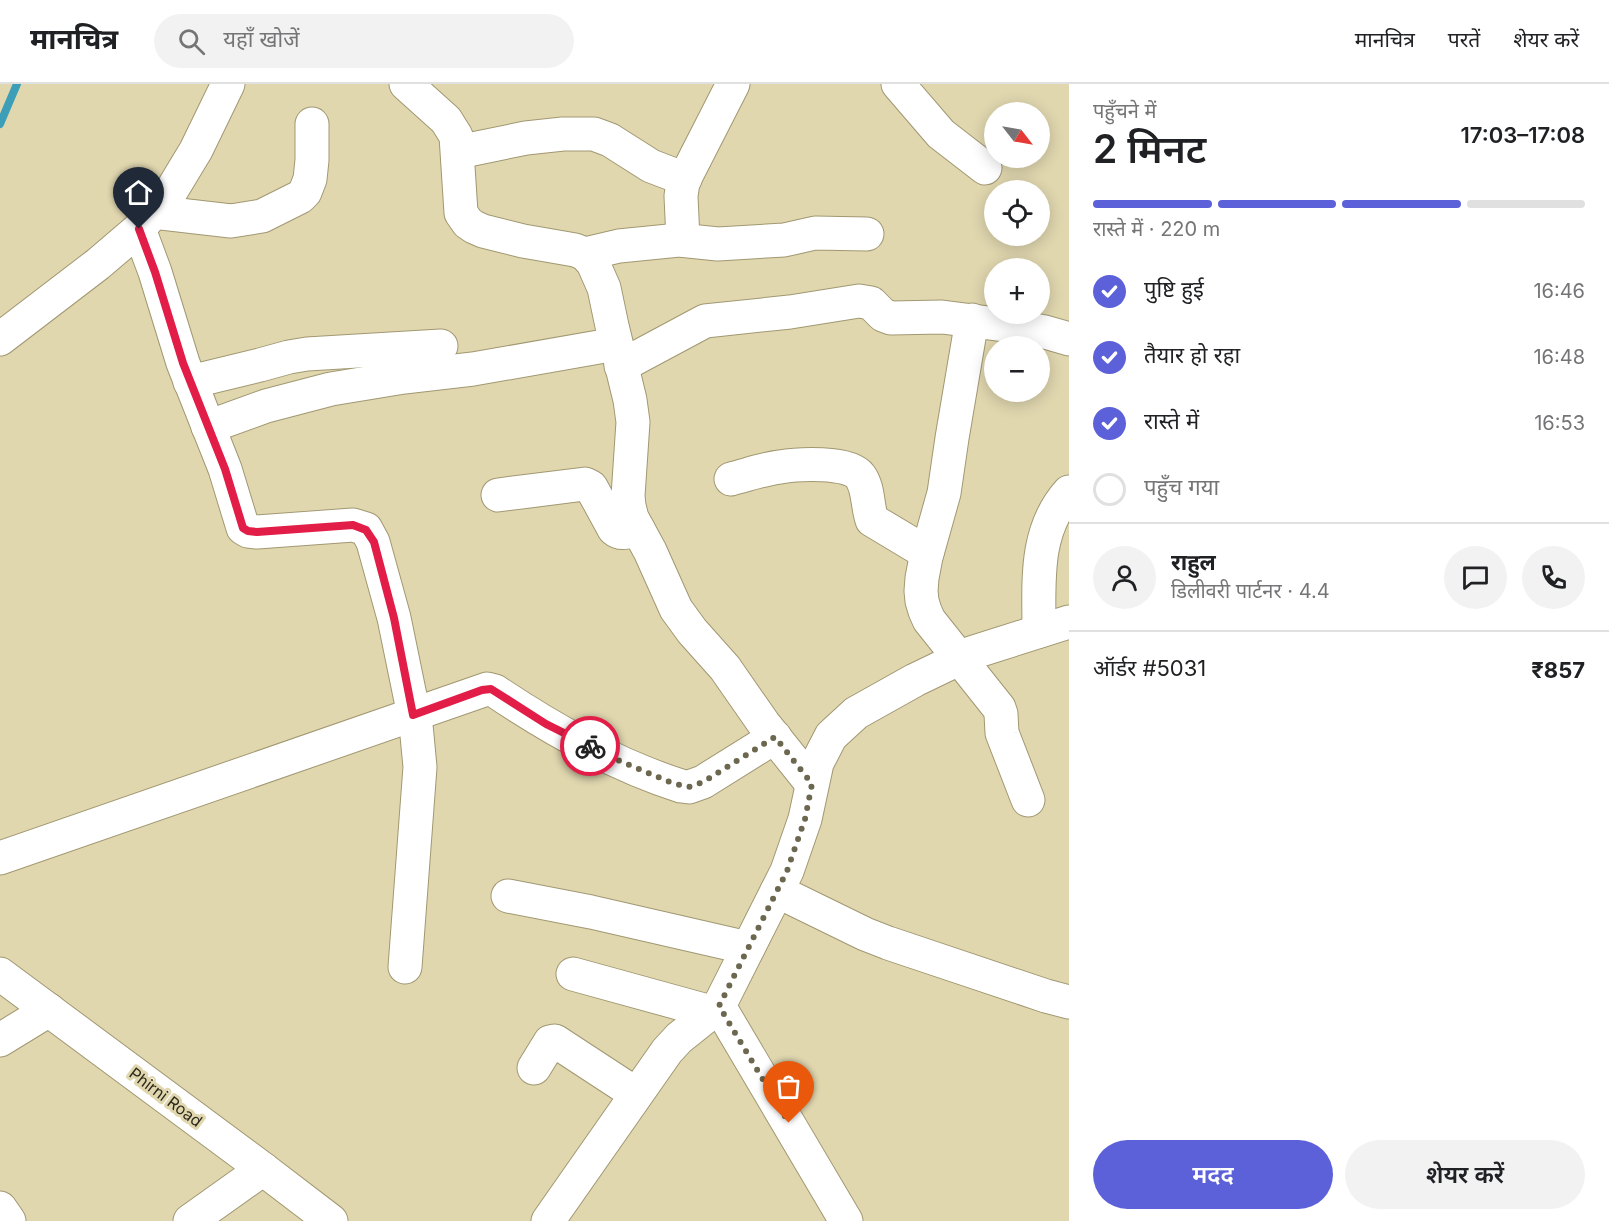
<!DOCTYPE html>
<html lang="hi">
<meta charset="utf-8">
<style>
:root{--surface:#fff;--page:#f2f2f2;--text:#202124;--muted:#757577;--line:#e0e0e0;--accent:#5c61d9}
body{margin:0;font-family:Inter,"Noto Sans Devanagari",sans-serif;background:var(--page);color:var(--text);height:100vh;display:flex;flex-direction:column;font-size:22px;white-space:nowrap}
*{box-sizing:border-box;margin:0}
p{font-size:20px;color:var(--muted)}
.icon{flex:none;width:33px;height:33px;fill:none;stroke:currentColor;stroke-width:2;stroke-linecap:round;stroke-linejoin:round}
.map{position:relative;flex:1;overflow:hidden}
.details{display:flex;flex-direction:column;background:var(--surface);width:540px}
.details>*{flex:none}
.needle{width:39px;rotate:121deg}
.buttons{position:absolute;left:984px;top:18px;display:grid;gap:12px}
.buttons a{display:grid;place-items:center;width:66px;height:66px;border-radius:50%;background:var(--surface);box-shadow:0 3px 15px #0003;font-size:30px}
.pin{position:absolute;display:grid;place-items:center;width:51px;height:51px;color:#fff;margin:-62px -26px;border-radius:50% 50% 50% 0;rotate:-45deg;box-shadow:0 0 6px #0007}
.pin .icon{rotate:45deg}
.courier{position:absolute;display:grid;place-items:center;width:60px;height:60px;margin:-30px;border:4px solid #e11d48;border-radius:50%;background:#fff;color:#222;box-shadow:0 2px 8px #0007}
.headline em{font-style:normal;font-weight:600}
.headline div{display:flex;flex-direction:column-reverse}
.headline{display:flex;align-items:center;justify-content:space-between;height:102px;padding:0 24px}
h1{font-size:39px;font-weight:600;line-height:45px}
.bar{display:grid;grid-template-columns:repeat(4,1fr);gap:9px 6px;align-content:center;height:72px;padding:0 24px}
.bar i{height:8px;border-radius:4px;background:var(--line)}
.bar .active{background:var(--accent)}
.bar p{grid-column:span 4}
.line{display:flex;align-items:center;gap:15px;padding:0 24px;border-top:2px solid var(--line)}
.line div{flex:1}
.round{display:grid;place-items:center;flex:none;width:63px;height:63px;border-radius:32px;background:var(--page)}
ol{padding:0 24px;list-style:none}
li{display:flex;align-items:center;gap:18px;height:66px}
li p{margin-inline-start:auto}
li .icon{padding:6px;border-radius:50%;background:var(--accent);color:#fff;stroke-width:4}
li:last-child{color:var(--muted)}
li i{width:33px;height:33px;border:3px solid var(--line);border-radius:50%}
.action{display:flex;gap:12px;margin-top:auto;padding:12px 24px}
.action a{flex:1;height:69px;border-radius:36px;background:var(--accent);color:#fff;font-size:24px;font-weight:600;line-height:69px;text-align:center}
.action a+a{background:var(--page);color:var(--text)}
header{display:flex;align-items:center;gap:36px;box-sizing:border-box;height:84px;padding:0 30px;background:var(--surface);border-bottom:2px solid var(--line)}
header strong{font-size:28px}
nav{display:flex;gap:33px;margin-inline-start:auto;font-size:21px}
.search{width:420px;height:54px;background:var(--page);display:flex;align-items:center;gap:15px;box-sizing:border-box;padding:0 21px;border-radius:33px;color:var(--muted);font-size:22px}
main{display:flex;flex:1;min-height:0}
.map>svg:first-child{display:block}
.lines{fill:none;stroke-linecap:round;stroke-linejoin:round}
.stream{stroke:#3c9fb7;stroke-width:8}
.minor-casing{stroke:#a19872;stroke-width:35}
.minor{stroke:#fff;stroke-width:33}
.done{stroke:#6c674f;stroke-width:6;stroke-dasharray:0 10.8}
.route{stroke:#e11d48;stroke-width:8}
.labels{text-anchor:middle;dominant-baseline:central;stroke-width:6;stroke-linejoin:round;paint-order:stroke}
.street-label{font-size:16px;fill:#2e2a1b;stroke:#e0d7af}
</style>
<header>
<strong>मानचित्र</strong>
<div class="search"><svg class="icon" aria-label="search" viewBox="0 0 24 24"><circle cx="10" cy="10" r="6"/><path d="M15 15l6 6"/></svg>यहाँ खोजें</div>
<nav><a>मानचित्र</a><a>परतें</a><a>शेयर करें</a></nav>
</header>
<main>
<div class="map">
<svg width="1069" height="1137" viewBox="0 0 1069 1137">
<rect width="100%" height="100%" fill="#e0d7af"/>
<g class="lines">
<polyline class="stream" points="0,40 17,0"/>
<g class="minor-casing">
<g id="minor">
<polyline points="406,0 446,36 456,52 461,129 468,139 474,143 483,147 523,157 575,166 585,170 593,179 604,204 612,242 630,316 633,338 628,412 629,422 632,434 650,467 676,525 692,547 725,584 764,640 812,700"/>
<polyline points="898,0 941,50 985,84"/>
<polyline points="458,68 526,54 563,50 594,50 610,56 651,82 685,95"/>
<polyline points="153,128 231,137 262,132 300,113 305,108 310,95 312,76 312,40"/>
<polyline points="139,145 155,188 183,279 225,385 243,444 248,447 257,448 353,441 366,445 373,458 394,534 416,641 420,683 405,883"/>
<polyline points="683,156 681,112 683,98 733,0"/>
<polyline points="585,170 619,162 679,156 718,160 784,156 815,149 867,150"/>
<polyline points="972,236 952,354 944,409 926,473 922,494 921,507 922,517 925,527 929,536 999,624 1001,630 1002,649 1028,716"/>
<polyline points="0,255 98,180 139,145 170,109 196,66 228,0"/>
<polyline points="621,282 705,237 790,228 859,217 871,219 883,231 891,234 942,233 1012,242 1045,248 1069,255"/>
<polyline points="190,298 260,281 289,273 307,270 441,262"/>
<polyline points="208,343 266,322 331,305 404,293 473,285 616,260"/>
<path d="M731,395C747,391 763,385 780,383C797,380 849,377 860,392C869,404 867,422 872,436L927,469"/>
<path d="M498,411L585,400L591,403L614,445C622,452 629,447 638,445"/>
<path d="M1039,547C1039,498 1034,447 1069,408"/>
<path d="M0,774L487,605L495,607C550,644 618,682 681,702L689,703L703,698L775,653"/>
<polyline points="777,807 865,850 888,859 1046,912 1069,918"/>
<polyline points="508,812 591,828 748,864"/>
<polyline points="0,890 263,1085 331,1137"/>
<polyline points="573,890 711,928"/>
<polyline points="719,922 846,1137"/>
<polyline points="0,956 49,926"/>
<polyline points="534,984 550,958 555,957 636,1010"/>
<polyline points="0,1124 9,1137"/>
<polyline points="190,1137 263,1085"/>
<polyline points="548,1137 667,967 679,954 719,922 787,787 805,735 817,679 831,652 856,629 915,596 971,569 1069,538"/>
</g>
</g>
<use href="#minor" class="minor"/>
</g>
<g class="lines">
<polyline class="done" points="590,662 613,674 672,699 689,703 703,698 775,653 812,700 805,735 787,787 719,922 789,1039"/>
<polyline class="route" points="139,145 155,188 183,279 225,385 243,444 248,447 257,448 353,441 366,446 374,458 394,534 413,631 482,606 491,605 546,640 590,662"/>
</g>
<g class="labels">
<g class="street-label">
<text transform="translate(166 1013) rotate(37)">Phirni Road</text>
</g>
</g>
</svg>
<div class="buttons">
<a><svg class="needle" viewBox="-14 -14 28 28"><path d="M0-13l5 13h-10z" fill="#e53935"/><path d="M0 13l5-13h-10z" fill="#757577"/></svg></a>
<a><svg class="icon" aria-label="locate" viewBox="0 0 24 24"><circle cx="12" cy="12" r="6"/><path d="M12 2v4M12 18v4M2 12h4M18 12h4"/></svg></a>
<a>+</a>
<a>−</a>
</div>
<div class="pin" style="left:789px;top:1039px;background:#ea580c"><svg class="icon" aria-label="bag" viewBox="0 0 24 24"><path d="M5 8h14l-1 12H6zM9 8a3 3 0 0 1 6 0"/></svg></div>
<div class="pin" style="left:139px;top:145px;background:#1f2937"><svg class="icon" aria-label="home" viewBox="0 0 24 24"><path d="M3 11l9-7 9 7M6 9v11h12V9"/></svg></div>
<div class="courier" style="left:590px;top:662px"><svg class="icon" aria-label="bike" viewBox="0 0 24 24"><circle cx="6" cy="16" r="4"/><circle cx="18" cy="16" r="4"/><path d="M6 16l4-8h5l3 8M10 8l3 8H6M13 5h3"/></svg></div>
</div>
<section class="details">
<div class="headline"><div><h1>2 मिनट</h1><p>पहुँचने में</p></div><em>17:03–17:08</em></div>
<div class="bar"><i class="active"></i><i class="active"></i><i class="active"></i><i></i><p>रास्ते में · 220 m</p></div>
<ol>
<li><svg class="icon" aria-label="check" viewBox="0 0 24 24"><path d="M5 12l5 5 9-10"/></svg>पुष्टि हुई<p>16:46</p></li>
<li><svg class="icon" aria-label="check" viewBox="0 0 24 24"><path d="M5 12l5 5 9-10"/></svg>तैयार हो रहा<p>16:48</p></li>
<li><svg class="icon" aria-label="check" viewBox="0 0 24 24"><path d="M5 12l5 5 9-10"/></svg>रास्ते में<p>16:53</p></li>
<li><i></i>पहुँच गया</li>
</ol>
<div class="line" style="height:108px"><a class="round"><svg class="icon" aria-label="person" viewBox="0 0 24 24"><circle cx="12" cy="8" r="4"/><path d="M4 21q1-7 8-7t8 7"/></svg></a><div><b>राहुल</b><p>डिलीवरी पार्टनर · 4.4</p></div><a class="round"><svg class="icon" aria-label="chat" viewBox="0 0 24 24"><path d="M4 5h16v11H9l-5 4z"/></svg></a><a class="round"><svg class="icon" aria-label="phone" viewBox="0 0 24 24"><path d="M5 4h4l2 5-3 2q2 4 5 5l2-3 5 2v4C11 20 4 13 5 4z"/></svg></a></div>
<div class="line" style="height:78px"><div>ऑर्डर #5031</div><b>₹857</b></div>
<div class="action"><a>मदद</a><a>शेयर करें</a></div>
</section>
</main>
